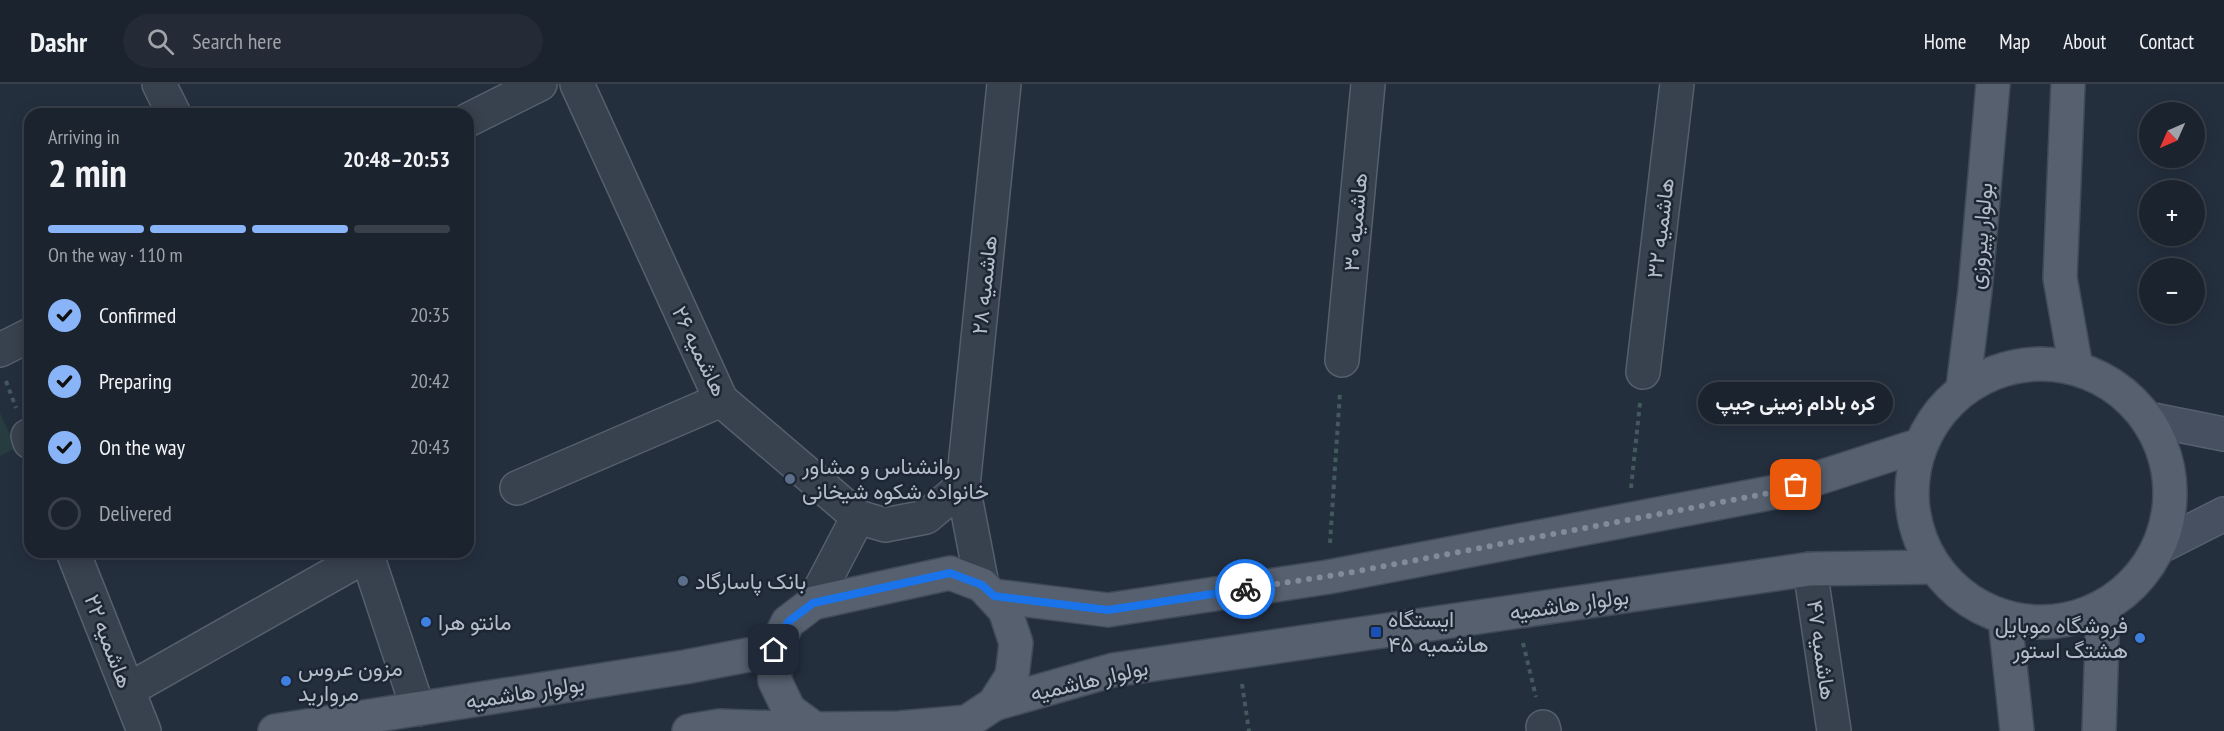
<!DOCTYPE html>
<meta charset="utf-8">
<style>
:root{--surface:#1b232e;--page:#242b36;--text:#f1f3f6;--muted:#a0a4aa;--line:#39404a;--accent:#8ab4f8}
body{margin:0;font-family:"PT Sans Narrow",Vazirmatn,sans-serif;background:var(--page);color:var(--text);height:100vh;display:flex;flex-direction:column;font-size:22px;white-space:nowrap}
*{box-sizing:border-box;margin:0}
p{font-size:20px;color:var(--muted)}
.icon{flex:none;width:33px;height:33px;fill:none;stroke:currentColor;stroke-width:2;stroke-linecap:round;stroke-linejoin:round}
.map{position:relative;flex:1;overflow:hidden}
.side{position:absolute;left:24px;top:24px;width:450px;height:450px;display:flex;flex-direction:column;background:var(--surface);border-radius:18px;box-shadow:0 3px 15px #0003,0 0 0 2px var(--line)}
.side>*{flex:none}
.needle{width:39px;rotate:225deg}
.buttons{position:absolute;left:2139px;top:18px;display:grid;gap:12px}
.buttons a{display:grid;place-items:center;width:66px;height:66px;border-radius:50%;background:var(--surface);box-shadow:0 3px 15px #0003,0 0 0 2px var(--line);font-size:30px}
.pin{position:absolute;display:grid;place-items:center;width:51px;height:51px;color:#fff;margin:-26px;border-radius:12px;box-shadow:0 3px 9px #0006}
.courier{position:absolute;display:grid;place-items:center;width:60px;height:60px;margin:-30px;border:4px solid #1a73e8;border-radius:50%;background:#fff;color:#222;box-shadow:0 2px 8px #0007}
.bubble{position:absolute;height:42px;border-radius:21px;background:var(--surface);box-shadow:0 3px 15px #0003,0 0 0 2px var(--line);font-size:20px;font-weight:700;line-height:42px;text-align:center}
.overview em{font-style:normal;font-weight:700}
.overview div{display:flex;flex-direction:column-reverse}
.overview{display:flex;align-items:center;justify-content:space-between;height:102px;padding:0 24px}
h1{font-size:39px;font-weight:700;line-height:45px}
.bar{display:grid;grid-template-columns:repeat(4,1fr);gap:9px 6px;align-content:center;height:72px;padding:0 24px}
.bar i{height:8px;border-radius:4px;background:var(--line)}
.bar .current{background:var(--accent)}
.bar p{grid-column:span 4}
ol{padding:0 24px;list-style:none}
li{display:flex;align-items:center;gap:18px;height:66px}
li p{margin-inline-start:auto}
li .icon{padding:6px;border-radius:50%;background:var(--accent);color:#111;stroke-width:4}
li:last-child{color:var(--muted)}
li i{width:33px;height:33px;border:3px solid var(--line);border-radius:50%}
header{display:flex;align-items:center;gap:36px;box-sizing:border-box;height:84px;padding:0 30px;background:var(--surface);border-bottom:2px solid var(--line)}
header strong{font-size:28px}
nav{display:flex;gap:33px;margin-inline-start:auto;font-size:21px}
.search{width:420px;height:54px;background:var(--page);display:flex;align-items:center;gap:15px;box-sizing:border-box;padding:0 21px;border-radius:33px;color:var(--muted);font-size:22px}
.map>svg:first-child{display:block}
.green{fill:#263c3f}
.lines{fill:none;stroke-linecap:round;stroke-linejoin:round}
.minor-casing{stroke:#565f6c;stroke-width:36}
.tertiary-casing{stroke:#565f6c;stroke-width:36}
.secondary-casing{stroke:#565f6c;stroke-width:36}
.primary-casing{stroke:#414a57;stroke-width:36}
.path{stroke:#44595c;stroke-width:4;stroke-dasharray:4.5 4.5;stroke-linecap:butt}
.minor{stroke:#38414e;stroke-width:33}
.tertiary{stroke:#38414e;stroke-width:33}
.secondary{stroke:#465061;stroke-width:33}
.primary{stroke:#56606e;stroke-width:33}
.done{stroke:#828b98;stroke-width:6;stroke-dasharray:0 10.8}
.route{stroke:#1a73e8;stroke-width:8}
.service-dot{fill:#5c6f8a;stroke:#1d2633;stroke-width:2}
.shop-dot{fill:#3f7fe0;stroke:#1d2633;stroke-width:2}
.transit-dot{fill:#1a4fb4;stroke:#1d2633;stroke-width:2}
.labels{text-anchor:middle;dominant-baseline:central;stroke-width:5;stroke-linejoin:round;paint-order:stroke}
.street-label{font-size:22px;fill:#b4bcc9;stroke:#1d2633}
.poi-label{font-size:22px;fill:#b4bcc9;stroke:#1d2633;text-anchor:start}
</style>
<header>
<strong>Dashr</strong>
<div class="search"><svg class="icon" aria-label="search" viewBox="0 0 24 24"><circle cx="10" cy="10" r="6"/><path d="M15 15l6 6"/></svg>Search here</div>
<nav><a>Home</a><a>Map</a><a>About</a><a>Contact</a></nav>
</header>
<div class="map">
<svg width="2224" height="647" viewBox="0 0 2224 647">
<rect width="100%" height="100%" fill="#242f3e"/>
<polygon class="green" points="0,329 16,364 0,372"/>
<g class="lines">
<g class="minor-casing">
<g id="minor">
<polyline points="159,0 174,30"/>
<polyline points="577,0 721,316 858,433 885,441 926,433 963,402"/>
<polyline points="468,36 540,0"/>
<polyline points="0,266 30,251"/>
<polyline points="1342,276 1368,0"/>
<polyline points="1643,288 1677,0"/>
<polyline points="28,352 30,358"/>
<polyline points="517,404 721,316"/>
<polyline points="73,468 144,647"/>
<polyline points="366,468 418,625"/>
<polyline points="1810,485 1834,647"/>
<polyline points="813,519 858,433"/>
<polyline points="128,606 367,471"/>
<polyline points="1543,643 1544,647"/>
</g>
</g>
<g class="tertiary-casing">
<polyline id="tertiary" points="982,501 963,402 1004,0"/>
</g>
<g class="secondary-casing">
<g id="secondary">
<polyline points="2148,335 2224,350"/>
<polyline points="2161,462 2224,430"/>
</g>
</g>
<g class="primary-casing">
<g id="primary">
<polyline points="2068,0 2060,194 2076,284"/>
<circle cx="2041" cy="409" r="129"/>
<polyline points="1963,304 1975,207 1993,0"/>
<polyline points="994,512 1108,526 1328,493 1775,408 1920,361"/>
<polyline points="2005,535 2017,647"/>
<polyline points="994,620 1113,586 1810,485 1934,483"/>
<polyline points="275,647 685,583 774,566"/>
<polyline points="689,647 719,642 815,645 899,644 967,638 994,620 1012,592 1016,559 1005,526 982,501 950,489 813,519 788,538 774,566 775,597 789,626 815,645"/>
<polyline points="2099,647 2103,524"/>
</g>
</g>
<g class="path">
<polyline points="6,297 16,324"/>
<polyline points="1631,404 1640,319"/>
<polyline points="1330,459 1340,308"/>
<polyline points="1523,559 1536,613"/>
<polyline points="1242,600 1249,647"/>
</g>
<use href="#minor" class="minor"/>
<use href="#tertiary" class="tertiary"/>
<use href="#secondary" class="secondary"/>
<use href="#primary" class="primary"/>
</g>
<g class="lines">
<polyline class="done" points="1245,505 1348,489 1775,408 1796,401"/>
<polyline class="route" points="774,566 788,538 813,519 950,489 982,501 994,512 1108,526 1245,505"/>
</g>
<g class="service-dot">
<circle cx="790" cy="395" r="6"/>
<circle cx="683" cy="497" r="6"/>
</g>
<g class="shop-dot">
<circle cx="426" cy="538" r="6"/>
<circle cx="2140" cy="554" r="6"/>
<circle cx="286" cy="597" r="6"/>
</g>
<rect class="transit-dot" x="1370" y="542" width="12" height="12" rx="3"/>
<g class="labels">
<g class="street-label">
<text transform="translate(1355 138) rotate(-85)">هاشمیه ۳۰</text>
<text transform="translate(1660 144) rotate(-83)">هاشمیه ۳۲</text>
<text transform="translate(1980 152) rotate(-85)">بولوار پیروزی</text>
<text transform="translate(984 201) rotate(-84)">هاشمیه ۲۸</text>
<text transform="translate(700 267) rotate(64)">هاشمیه ۲۶</text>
<text transform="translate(1569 520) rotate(-8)">بولوار هاشمیه</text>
<text transform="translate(109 557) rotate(69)">هاشمیه ۲۲</text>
<text transform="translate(1822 566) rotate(82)">هاشمیه ۴۷</text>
<text transform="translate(1089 596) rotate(-13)">بولوار هاشمیه</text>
<text transform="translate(525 608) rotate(-9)">بولوار هاشمیه</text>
</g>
<g class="poi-label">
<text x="802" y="382">روانشناس و مشاور<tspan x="802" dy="25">خانواده شکوه شیخانی</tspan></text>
<text x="695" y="497">بانک پاسارگاد</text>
<text x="1388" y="535">ایستگاه<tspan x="1388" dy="25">هاشمیه ۴۵</tspan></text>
<text x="438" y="538">مانتو هرا</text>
<text x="2128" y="541" text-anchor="end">فروشگاه موبایل<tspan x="2128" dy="25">هشتگ استور</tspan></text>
<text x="298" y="584">مزون عروس<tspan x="298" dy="25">مروارید</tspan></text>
</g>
</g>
</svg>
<div class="buttons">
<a><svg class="needle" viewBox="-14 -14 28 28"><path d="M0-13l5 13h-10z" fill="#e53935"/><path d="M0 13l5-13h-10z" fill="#a0a4aa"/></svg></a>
<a>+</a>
<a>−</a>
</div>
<div class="pin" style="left:1796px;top:401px;background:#ea580c"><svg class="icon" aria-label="bag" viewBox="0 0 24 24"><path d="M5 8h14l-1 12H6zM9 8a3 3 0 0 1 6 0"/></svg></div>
<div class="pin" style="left:774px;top:566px;background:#1f2937"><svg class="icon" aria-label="home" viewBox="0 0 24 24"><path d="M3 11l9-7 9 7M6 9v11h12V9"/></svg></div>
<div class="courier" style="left:1245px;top:505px"><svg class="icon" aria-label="bike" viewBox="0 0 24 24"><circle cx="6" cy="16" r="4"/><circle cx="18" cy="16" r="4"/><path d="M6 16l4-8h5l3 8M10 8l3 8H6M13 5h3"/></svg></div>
<div class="bubble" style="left:1698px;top:298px;width:195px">کره بادام زمینی جیپ</div>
<section class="side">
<div class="overview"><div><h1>2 min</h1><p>Arriving in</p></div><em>20:48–20:53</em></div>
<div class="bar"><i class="current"></i><i class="current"></i><i class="current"></i><i></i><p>On the way · 110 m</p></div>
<ol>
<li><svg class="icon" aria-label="check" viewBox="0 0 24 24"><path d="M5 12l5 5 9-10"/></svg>Confirmed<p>20:35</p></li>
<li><svg class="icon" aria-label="check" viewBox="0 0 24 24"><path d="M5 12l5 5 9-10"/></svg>Preparing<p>20:42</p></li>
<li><svg class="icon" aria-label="check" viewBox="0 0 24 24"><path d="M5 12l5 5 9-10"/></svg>On the way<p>20:43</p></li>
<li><i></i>Delivered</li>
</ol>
</section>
</div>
